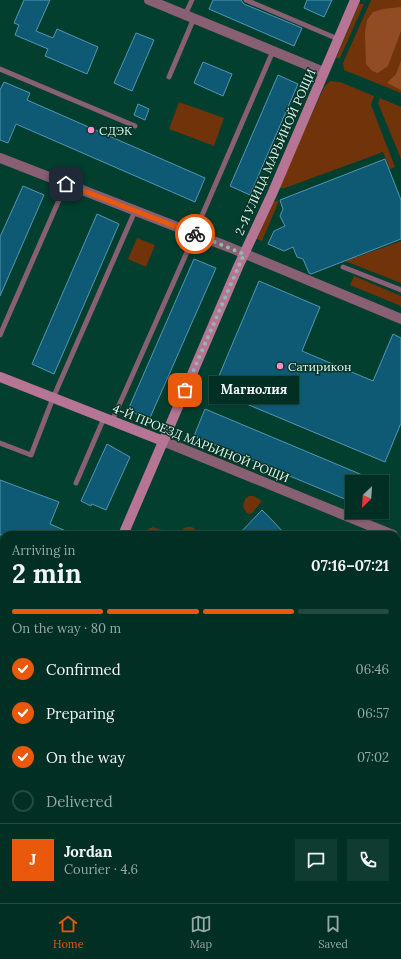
<!DOCTYPE html>
<meta charset="utf-8">
<style>
:root{--surface:#022f23;--page:#103b30;--text:#f1f3f6;--muted:#96a9a6;--line:#234a41;--accent:#ea580c}
body{margin:0;font-family:Lora,serif;background:var(--page);color:var(--text);height:100vh;display:flex;flex-direction:column;font-size:15px;white-space:nowrap}
*{box-sizing:border-box;margin:0}
p{font-size:13px;color:var(--muted)}
.icon{flex:none;width:22px;height:22px;fill:none;stroke:currentColor;stroke-width:2;stroke-linecap:round;stroke-linejoin:round}
.map{position:relative;flex:1;overflow:hidden}
.drawer{position:absolute;left:0px;top:531px;width:401px;height:372px;display:flex;flex-direction:column;background:var(--surface);border-radius:12px 12px 0 0;box-shadow:0 1px 3px #0004,0 0 0 1px var(--line)}
.drawer>*{flex:none}
.needle{width:26px;rotate:205deg}
.fabs{position:absolute;left:345px;top:475px;display:grid;gap:8px}
.fabs a{display:grid;place-items:center;width:44px;height:44px;border-radius:0px;background:var(--surface);box-shadow:0 1px 3px #0004,0 0 0 1px var(--line);font-size:20px}
.pin{position:absolute;display:grid;place-items:center;width:34px;height:34px;color:#fff;margin:-17px;border-radius:8px;box-shadow:0 2px 6px #0006}
.courier{position:absolute;display:grid;place-items:center;width:40px;height:40px;margin:-20px;border:3px solid #ea580c;border-radius:50%;background:#fff;color:#222;box-shadow:0 1px 5px #0007}
.bubble{position:absolute;height:28px;border-radius:0px;background:var(--surface);box-shadow:0 1px 3px #0004,0 0 0 1px var(--line);font-size:13px;font-weight:700;line-height:28px;text-align:center}
.headline em{font-style:normal;font-weight:700}
.headline div{display:flex;flex-direction:column-reverse}
.headline{display:flex;align-items:center;justify-content:space-between;height:68px;padding:0 12px}
h1{font-size:26px;font-weight:700;line-height:30px}
.bar{display:grid;grid-template-columns:repeat(4,1fr);gap:6px 4px;align-content:center;height:48px;padding:0 12px}
.bar i{height:5px;border-radius:3px;background:var(--line)}
.bar .on{background:var(--accent)}
.bar p{grid-column:span 4}
.line{display:flex;align-items:center;gap:10px;padding:0 12px;border-top:1px solid var(--line)}
.line div{flex:1}
.round{display:grid;place-items:center;flex:none;width:42px;height:42px;border-radius:0px;background:var(--page)}
ol{padding:0 12px;list-style:none}
li{display:flex;align-items:center;gap:12px;height:44px}
li p{margin-inline-start:auto}
li .icon{padding:4px;border-radius:50%;background:var(--accent);color:#fff;stroke-width:4}
li:last-child{color:var(--muted)}
li i{width:22px;height:22px;border:2px solid var(--line);border-radius:50%}
.menu{display:flex;justify-content:space-around;align-items:center;height:56px;border-top:1px solid var(--line);background:var(--surface);font-size:11px;color:var(--muted)}
.menu a{display:grid;justify-items:center;gap:2px}
.menu .on{color:var(--accent)}
.map>svg:first-child{display:block}
.green{fill:#70330a}
.forest{fill:#914c23}
.building{fill:#0e5a75;stroke:#5396b4}
.lines{fill:none;stroke-linecap:round;stroke-linejoin:round}
.lane{stroke:#885f73;stroke-width:5}
.street{stroke:#885f73;stroke-width:10}
.secondary{stroke:#b67595;stroke-width:10}
.done{stroke:#8ebaab;stroke-width:4;stroke-dasharray:0 7.2}
.route{stroke:#ea580c;stroke-width:5}
.poi-dot{fill:#fa8fc6;stroke:#0c3327;stroke-width:1.5}
.labels{text-anchor:middle;dominant-baseline:central;stroke-width:3;stroke-linejoin:round;paint-order:stroke}
.poi-label{font-size:12px;fill:#d9fcee;stroke:#0c3327;text-anchor:start}
.street-label{font-size:12px;fill:#d9fcee;stroke:#0c3327}
</style>
<div class="map">
<svg width="401" height="903" viewBox="0 0 401 903">
<rect width="100%" height="100%" fill="#023f2f"/>
<g class="green">
<polygon points="371,0 401,0 401,93 344,70 343,63"/>
<polygon points="359,4 364,4 340,58 336,58"/>
<polygon points="330,81 340,82 374,96 371,105 395,167 390,169 383,152 285,188 279,188 324,87"/>
<polygon points="380,98 401,107 401,159 378,103"/>
<polygon points="179,102 224,118 214,146 169,129"/>
<polygon points="275,201 279,201 262,241 257,239 257,238 273,203"/>
<polygon points="137,238 155,245 146,267 128,259"/>
<polygon points="401,241 401,283 322,252 326,244 357,257"/>
<polygon points="354,276 401,296 401,306 350,285"/>
<polygon points="249,496 254,496 262,501 252,513 249,514 246,512 243,507 245,499"/>
<polygon points="153,527 162,530 166,535 145,535 148,529"/>
<polygon points="187,527 192,527 197,531 198,535 180,535 183,529"/>
</g>
<g class="forest">
<polygon points="401,7 401,31 388,66 378,73 372,71 366,64 365,33 367,20 373,12 383,9"/>
<polygon points="401,61 401,90 387,83 396,74"/>
</g>
<g class="building">
<polygon points="24,0 50,0 36,31 53,38 57,29 98,47 87,74 45,56 48,49 15,35 19,25 14,23"/>
<polygon points="213,0 241,0 244,4 302,28 294,46 209,9"/>
<polygon points="307,0 332,0 324,17 304,8"/>
<polygon points="136,33 154,40 132,91 114,83"/>
<polygon points="203,62 232,74 223,96 194,83"/>
<polygon points="278,75 298,84 250,195 230,186"/>
<polygon points="4,82 30,93 27,100 205,178 195,202 16,124 8,143 0,140 0,90"/>
<polygon points="138,104 149,109 145,120 134,115"/>
<polygon points="385,159 401,200 401,239 311,274 309,273 303,259 297,257 293,247 284,251 268,244 274,231 285,226 280,216 283,209 280,200"/>
<polygon points="23,186 44,195 0,296 0,237"/>
<polygon points="97,214 119,224 54,374 32,364"/>
<polygon points="194,259 216,268 149,420 128,410"/>
<polygon points="259,281 320,307 302,351 373,381 393,334 401,338 401,423 385,462 213,390"/>
<polygon points="205,409 379,482 352,482 352,502 194,436"/>
<polygon points="107,444 130,457 106,510 92,504 91,506 81,501"/>
<polygon points="0,480 59,502 50,524 75,535 0,535"/>
<polygon points="262,510 269,517 286,535 238,535"/>
</g>
<g class="lines">
<g class="lane">
<polyline points="246,0 338,39"/>
<polyline points="185,15 192,0"/>
<polyline points="0,69 135,126"/>
<polyline points="169,77 194,18"/>
<polyline points="194,234 273,51"/>
<polyline points="343,267 401,290"/>
<polyline points="0,335 66,184"/>
<polyline points="112,421 195,234"/>
<polyline points="0,443 31,455 53,398 135,211"/>
<polyline points="76,483 104,418"/>
<polyline points="0,660 4,651"/>
<polyline points="0,875 4,866"/>
<polyline points="209,899 217,903"/>
<polyline points="267,899 276,903"/>
<polyline points="152,903 154,899"/>
<polyline points="311,903 313,899"/>
</g>
<g class="street">
<polyline points="149,0 324,72"/>
<polyline points="0,158 231,248 401,319"/>
<polyline points="163,441 393,535"/>
<polyline points="0,588 4,589"/>
<polyline points="0,816 4,807"/>
<polyline points="245,903 247,899"/>
<polyline points="362,903 363,899"/>
</g>
<g class="secondary">
<polyline points="0,377 163,441"/>
<polyline points="123,535 238,267 272,194 355,0"/>
<polyline points="397,746 401,737"/>
<polyline points="397,754 401,756"/>
<polyline points="397,789 401,779"/>
<polyline points="329,903 331,899"/>
<polyline points="348,903 350,899"/>
</g>
</g>
<g class="lines">
<polyline class="done" points="185,390 244,254 195,234"/>
<polyline class="route" points="66,184 195,234"/>
</g>
<g class="poi-dot">
<circle cx="91" cy="130" r="4"/>
<circle cx="280" cy="366" r="4"/>
</g>
<g class="labels">
<g class="poi-label">
<text x="99" y="130">СДЭК</text>
<text x="288" y="366">Сатирикон</text>
</g>
<g class="street-label">
<text transform="translate(275 152) rotate(-66)">2-Я УЛИЦА МАРЬИНОЙ РОЩИ</text>
<text transform="translate(201 443) rotate(22)">4-Й ПРОЕЗД МАРЬИНОЙ РОЩИ</text>
</g>
</g>
</svg>
<div class="fabs">
<a><svg class="needle" viewBox="-14 -14 28 28"><path d="M0-13l5 13h-10z" fill="#e53935"/><path d="M0 13l5-13h-10z" fill="#96a9a6"/></svg></a>
</div>
<div class="pin" style="left:185px;top:390px;background:#ea580c"><svg class="icon" aria-label="bag" viewBox="0 0 24 24"><path d="M5 8h14l-1 12H6zM9 8a3 3 0 0 1 6 0"/></svg></div>
<div class="pin" style="left:66px;top:184px;background:#1f2937"><svg class="icon" aria-label="home" viewBox="0 0 24 24"><path d="M3 11l9-7 9 7M6 9v11h12V9"/></svg></div>
<div class="courier" style="left:195px;top:234px"><svg class="icon" aria-label="bike" viewBox="0 0 24 24"><circle cx="6" cy="16" r="4"/><circle cx="18" cy="16" r="4"/><path d="M6 16l4-8h5l3 8M10 8l3 8H6M13 5h3"/></svg></div>
<div class="bubble" style="left:209px;top:376px;width:90px">Магнолия</div>
<section class="drawer">
<div class="headline"><div><h1>2 min</h1><p>Arriving in</p></div><em>07:16–07:21</em></div>
<div class="bar"><i class="on"></i><i class="on"></i><i class="on"></i><i></i><p>On the way · 80 m</p></div>
<ol>
<li><svg class="icon" aria-label="check" viewBox="0 0 24 24"><path d="M5 12l5 5 9-10"/></svg>Confirmed<p>06:46</p></li>
<li><svg class="icon" aria-label="check" viewBox="0 0 24 24"><path d="M5 12l5 5 9-10"/></svg>Preparing<p>06:57</p></li>
<li><svg class="icon" aria-label="check" viewBox="0 0 24 24"><path d="M5 12l5 5 9-10"/></svg>On the way<p>07:02</p></li>
<li><i></i>Delivered</li>
</ol>
<div class="line" style="height:72px"><b class="round" style="background:var(--accent);color:#fff">J</b><div><b>Jordan</b><p>Courier · 4.6</p></div><a class="round"><svg class="icon" aria-label="chat" viewBox="0 0 24 24"><path d="M4 5h16v11H9l-5 4z"/></svg></a><a class="round"><svg class="icon" aria-label="phone" viewBox="0 0 24 24"><path d="M5 4h4l2 5-3 2q2 4 5 5l2-3 5 2v4C11 20 4 13 5 4z"/></svg></a></div>
</section>
</div>
<nav class="menu">
<a class="on"><svg class="icon" aria-label="home" viewBox="0 0 24 24"><path d="M3 11l9-7 9 7M6 9v11h12V9"/></svg>Home</a>
<a><svg class="icon" aria-label="map" viewBox="0 0 24 24"><path d="M3 6l6-2 6 2 6-2v14l-6 2-6-2-6 2zM9 4v14M15 6v14"/></svg>Map</a>
<a><svg class="icon" aria-label="saved" viewBox="0 0 24 24"><path d="M7 4h10v16l-5-4-5 4z"/></svg>Saved</a>
</nav>
